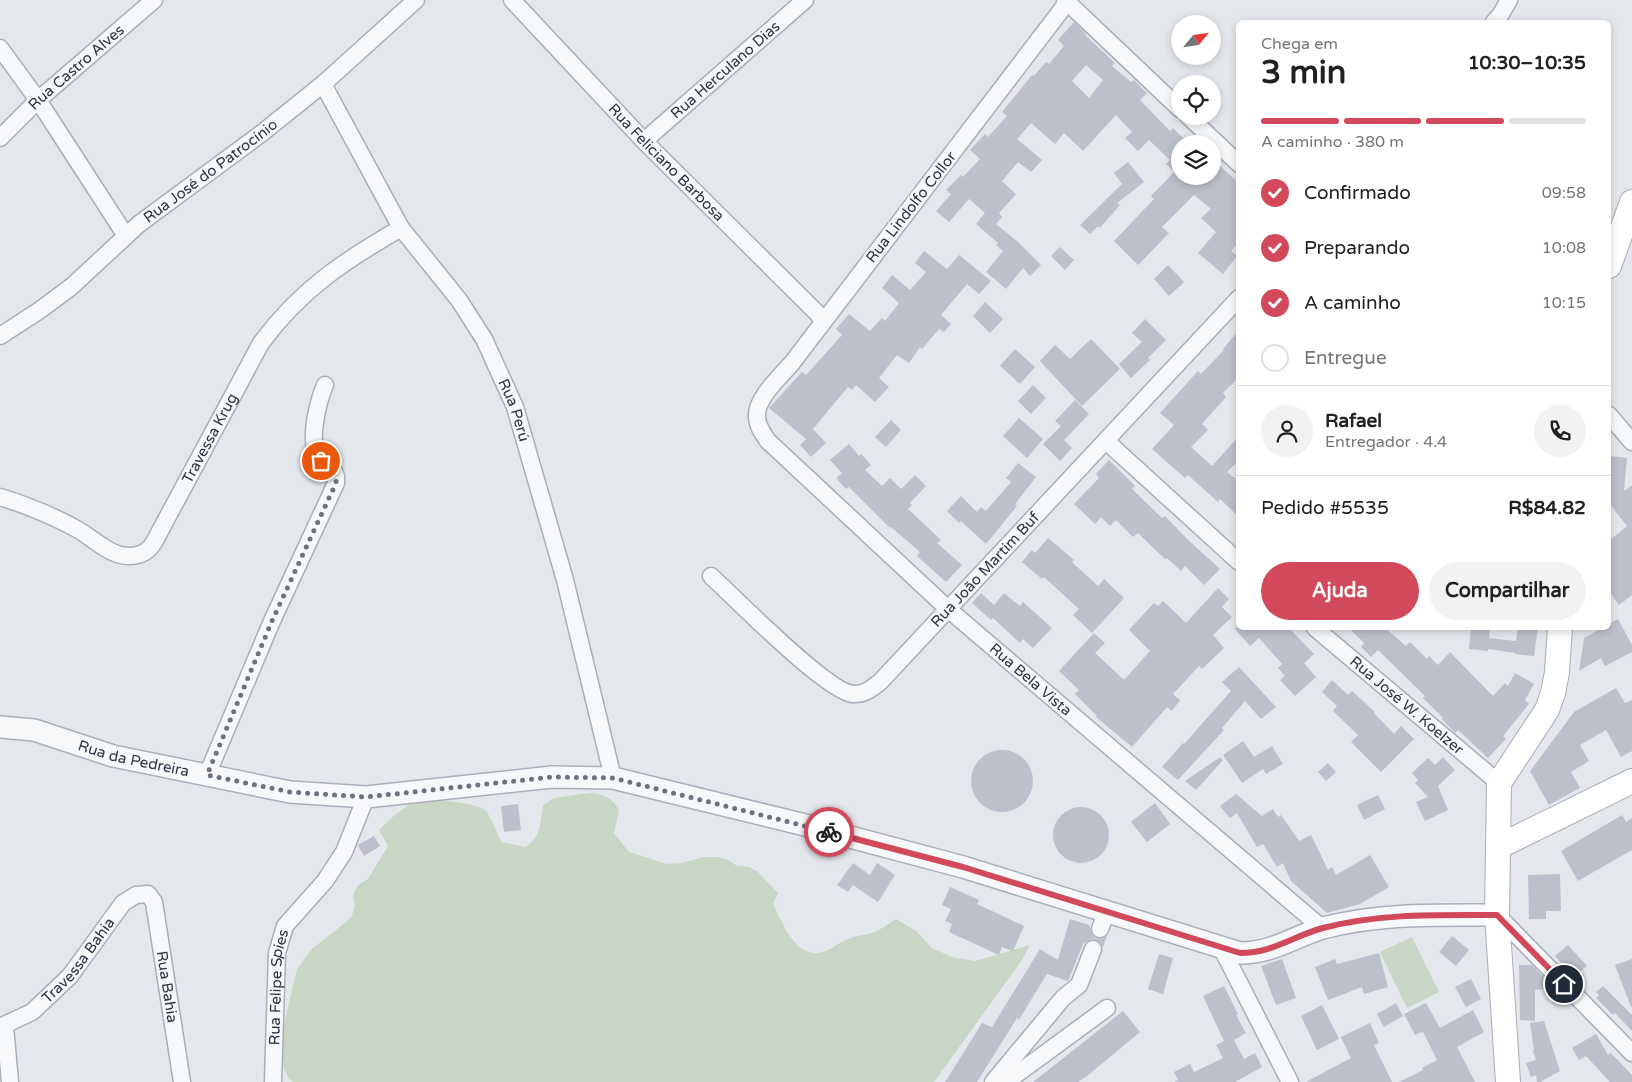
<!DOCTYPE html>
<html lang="pt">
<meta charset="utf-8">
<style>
:root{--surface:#fff;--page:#f2f2f2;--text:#202124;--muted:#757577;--line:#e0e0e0;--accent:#d1495b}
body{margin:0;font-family:"Varela Round",sans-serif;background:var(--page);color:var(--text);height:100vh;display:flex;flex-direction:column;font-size:19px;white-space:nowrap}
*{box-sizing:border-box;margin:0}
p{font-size:16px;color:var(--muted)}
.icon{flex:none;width:28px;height:28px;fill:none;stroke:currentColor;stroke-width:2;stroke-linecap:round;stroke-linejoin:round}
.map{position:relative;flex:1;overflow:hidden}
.panel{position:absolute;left:1236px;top:20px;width:375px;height:610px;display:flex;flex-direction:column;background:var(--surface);border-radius:8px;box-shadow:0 2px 8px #0003}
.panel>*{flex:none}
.needle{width:32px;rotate:61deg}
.controls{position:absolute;left:1171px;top:15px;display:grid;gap:10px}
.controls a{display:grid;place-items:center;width:50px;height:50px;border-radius:50%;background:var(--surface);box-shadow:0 2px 8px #0003;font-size:25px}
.pin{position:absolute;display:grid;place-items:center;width:42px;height:42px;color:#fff;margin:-21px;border:2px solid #fff;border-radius:50%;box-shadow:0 1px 5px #0007}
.courier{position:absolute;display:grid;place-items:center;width:50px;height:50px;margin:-25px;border:4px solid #d1495b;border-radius:50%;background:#fff;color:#222;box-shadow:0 1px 6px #0007}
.overview em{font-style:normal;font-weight:700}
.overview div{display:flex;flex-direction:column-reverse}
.overview{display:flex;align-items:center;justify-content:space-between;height:85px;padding:0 25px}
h1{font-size:32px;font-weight:700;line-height:38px}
.bar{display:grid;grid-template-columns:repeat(4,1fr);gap:8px 5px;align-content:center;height:60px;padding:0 25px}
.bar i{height:6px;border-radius:4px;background:var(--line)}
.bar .on{background:var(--accent)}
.bar p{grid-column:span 4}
.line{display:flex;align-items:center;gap:12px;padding:0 25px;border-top:1px solid var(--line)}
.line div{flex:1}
.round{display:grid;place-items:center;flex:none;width:52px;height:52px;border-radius:26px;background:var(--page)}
ol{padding:0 25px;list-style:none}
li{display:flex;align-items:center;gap:15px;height:55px}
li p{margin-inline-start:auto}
li .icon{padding:5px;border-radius:50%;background:var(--accent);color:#fff;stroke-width:4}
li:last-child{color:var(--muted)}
li i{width:28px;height:28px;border:2px solid var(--line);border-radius:50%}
.cta{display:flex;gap:10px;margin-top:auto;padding:10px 25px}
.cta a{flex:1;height:58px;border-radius:30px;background:var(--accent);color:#fff;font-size:20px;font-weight:700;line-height:58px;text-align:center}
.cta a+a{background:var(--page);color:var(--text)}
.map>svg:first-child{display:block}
.green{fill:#c9d6c5}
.building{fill:#bbc0ca;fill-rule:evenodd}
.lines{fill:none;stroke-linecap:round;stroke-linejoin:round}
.minor-casing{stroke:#a9aeb7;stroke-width:19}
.tertiary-casing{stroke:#a9aeb7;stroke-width:24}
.secondary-casing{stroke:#a9aeb7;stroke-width:26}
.minor{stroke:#f7f8fa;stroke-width:16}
.tertiary{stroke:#f7f8fa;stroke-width:21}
.secondary{stroke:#fff;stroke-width:24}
.done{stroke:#6c737f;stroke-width:5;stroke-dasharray:0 9}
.route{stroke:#d1495b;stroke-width:6}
.labels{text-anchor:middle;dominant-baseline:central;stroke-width:5;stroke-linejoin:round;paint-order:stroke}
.street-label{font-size:15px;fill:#2b3445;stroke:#f4f6f9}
</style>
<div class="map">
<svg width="1632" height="1082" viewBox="0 0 1632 1082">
<rect width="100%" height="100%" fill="#e4e7ec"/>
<g class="green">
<path d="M590,793C605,794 612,798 619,810L614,833L629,852L667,864L682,863L704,857H717L728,860L737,866L749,867L758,872L778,893L773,903C781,921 794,955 818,953C829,952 836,944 846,940C854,936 864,935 872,933C881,930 889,923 896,919L916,931L932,948L952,957L975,961L1030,945L1022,960L934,1082H293L289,1079L284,1068L280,1041L297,969L312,949L351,918L355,906L353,895L358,885L368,879L388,846L379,830C390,819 400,809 415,802C426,798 477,802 486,811C491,817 497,834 502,842L526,847C541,837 540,823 543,806L553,798Z"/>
<polygon points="1412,937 1439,992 1407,1008 1380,952"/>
</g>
<g class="building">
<path d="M1074,22L1086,34L1085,35L1115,63L1112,66L1131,82L1134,80L1147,93L1140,100L1170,131L1173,128L1189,144H1180V176H1212V163L1218,168L1220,166L1239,183V242L1231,251L1237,256L1223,274L1198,253L1216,232L1201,218L1211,209L1194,195L1162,227L1169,233L1138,265L1114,241L1154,199L1151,196L1174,172L1166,164L1170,160L1149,140L1138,151L1125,138L1132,132L1116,115L1083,151L1064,133L1055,144L1031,123L1017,139L1042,160L1031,172L1018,162L1002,181L1016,194L999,213L1002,217L996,224L1018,242L1041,265L1030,276L1023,268L1006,289L986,272L1003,251L996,245L998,243L976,224L985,213L969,199L949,222L936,211L951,194L946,190L961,175L963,177L980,159L970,150L985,134L988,137L1007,116L1002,112L1032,75L1034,76L1046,62L1049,64L1064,46L1058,40ZM1086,65L1103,80L1089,98L1072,81Z"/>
<polygon points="1128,162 1144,182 1117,203 1120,205 1100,228 1098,226 1090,234 1080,225 1122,184 1114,173"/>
<polygon points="1060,247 1074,260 1065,270 1051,256"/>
<polygon points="924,251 947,269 959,255 991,281 979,294 967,284 941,315 951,324 944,332 939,329 922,349 920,347 909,363 897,355 879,378 889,387 875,402 856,385 852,390 848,387 813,429 826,443 811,457 800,445 806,439 769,408 802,372 806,375 842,335 836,329 849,314 870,331 882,318 885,321 899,303 882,288 892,275 910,290 926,272 915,263"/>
<polygon points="1168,265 1184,282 1169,296 1154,279"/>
<polygon points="985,302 1003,319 990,333 973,316"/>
<polygon points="1145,319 1166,340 1148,358 1150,360 1131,378 1119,364 1142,342 1132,333"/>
<polygon points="1239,330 1239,377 1223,393 1226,397 1202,424 1208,430 1191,447 1212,466 1239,436 1239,460 1227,472 1239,482 1239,517 1220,499 1218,502 1188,475 1185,478 1152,449 1174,425 1160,413 1198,371 1201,374 1224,350 1223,349"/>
<polygon points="1091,339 1120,369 1082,406 1040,361 1055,345 1070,359"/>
<polygon points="1015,349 1035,367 1020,384 1000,366"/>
<polygon points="1033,385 1046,398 1031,414 1018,401"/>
<polygon points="1075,400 1089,414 1064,440 1072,448 1060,461 1043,444 1061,426 1055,421"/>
<polygon points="1019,418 1043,439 1027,458 1003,436"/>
<polygon points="891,420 901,430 886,447 875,437"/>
<polygon points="849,444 859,456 861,454 871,465 865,470 882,486 890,478 901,489 915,475 926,486 910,503 912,505 908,509 941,540 937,543 962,565 946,582 917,556 920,552 891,527 890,528 849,487 846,489 836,478 842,473 830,460"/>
<polygon points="1609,456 1627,458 1624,491 1632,485 1632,595 1619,605 1609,591 1609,541 1627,526 1609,503"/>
<polygon points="1109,460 1135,486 1132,489 1162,518 1165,516 1186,538 1220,569 1204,585 1185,566 1181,571 1167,558 1165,559 1138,533 1133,537 1116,520 1110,526 1101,517 1095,524 1074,504 1099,478 1096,474"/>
<polygon points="1018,463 1036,477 1015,504 1017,506 986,544 961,521 959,523 947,511 961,496 977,512 981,507 986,511 1011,482 1006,478"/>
<polygon points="1048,538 1074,560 1072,562 1098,586 1104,579 1124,598 1092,633 1073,615 1079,609 1044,577 1042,579 1022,562 1032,550 1035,553"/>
<polygon points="1218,588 1229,599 1222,607 1232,617 1213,635 1224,648 1202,669 1199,666 1173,694 1180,700 1172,711 1167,707 1132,747 1096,717 1097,716 1075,694 1079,690 1059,671 1094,633 1105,643 1095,653 1124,680 1150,651 1129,630 1154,603 1158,606 1163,601 1186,623"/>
<polygon points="981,593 994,605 1004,593 1020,606 1023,602 1052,628 1033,648 1023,639 1020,643 993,618 991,620 972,603"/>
<polygon points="1618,619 1632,645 1632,652 1605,666 1601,658 1579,671 1584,638 1602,628 1609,628 1609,624"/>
<polygon points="1234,628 1289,628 1314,654 1304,663 1316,677 1295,696 1280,680 1285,676 1278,668 1282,664 1259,638 1250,646"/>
<polygon points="1349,628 1385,628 1406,646 1410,642 1427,659 1429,656 1438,665 1450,652 1493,696 1505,683 1508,686 1515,673 1534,684 1525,700 1529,704 1503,736 1506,739 1488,758 1458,730 1455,733 1442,719 1443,718 1423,698 1425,696 1378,650 1371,657 1361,647 1364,643"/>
<polygon points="1471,628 1490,628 1489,638 1516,641 1518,628 1538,628 1534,656 1515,654 1515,653 1488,649 1488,651 1469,649"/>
<polygon points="1239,667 1276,707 1261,719 1245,701 1222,728 1224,730 1178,780 1162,767 1183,743 1184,744 1231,691 1222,682"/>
<polygon points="1332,680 1348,695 1352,691 1375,712 1374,713 1394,734 1401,726 1414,739 1381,772 1351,742 1358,735 1333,711 1337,706 1322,692"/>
<polygon points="1616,688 1625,703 1632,700 1632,751 1621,757 1606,730 1580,745 1589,761 1571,772 1580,788 1549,805 1530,771 1574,712"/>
<polygon points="1243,741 1254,757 1272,746 1283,764 1266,774 1263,769 1242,783 1223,755"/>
<circle cx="1002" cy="781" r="31"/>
<polygon points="1220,757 1223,760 1196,790 1185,781"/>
<polygon points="1443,757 1455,770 1438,786 1448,810 1425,821 1416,802 1428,797 1415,783 1418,780 1412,773 1428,758 1435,765"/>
<polygon points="1328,763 1336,772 1326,781 1318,772"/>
<polygon points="1236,794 1262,816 1273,809 1278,817 1281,815 1299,841 1311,835 1328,870 1332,867 1336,875 1370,855 1389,887 1360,904 1327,913 1291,881 1283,863 1277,867 1263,844 1257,847 1237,813 1230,818 1220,806"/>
<polygon points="1378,795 1385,809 1364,820 1357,805"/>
<polygon points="1155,803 1170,824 1147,842 1131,822"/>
<polygon points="518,804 521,830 504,832 501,806"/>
<circle cx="1081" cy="835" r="28"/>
<polygon points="1622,815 1626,822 1632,818 1632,850 1578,881 1561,851"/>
<polygon points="374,836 380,846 364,856 358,845"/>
<polygon points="853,863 870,875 877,863 895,875 878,902 853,885 848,892 837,885"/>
<polygon points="1560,874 1561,911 1546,911 1546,919 1529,919 1528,875"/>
<polygon points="950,887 979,900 977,904 1024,926 1013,951 1002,947 999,955 949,932 952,924 945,921 951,909 942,905"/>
<polygon points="1070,919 1089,925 1092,935 1096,938 1102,939 1107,936 1103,947 1100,942 1096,940 1091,939 1083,944 1068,981 1047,974 1026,1008 1019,1020 1017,1018 977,1082 945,1082 982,1023 992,1027 1040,949 1058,960"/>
<polygon points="1452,936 1469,950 1456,966 1439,952"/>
<polygon points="1568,945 1587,966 1574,977 1555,956"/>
<polygon points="1379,953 1388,987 1364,994 1362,987 1328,1000 1315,967 1335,959 1337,964"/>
<polygon points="1159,954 1173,958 1163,994 1148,989"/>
<polygon points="1282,959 1296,998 1276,1005 1261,966"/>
<polygon points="1632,959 1632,1007 1631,1007 1615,965"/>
<polygon points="1519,965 1532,965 1554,988 1535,990 1535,1021 1520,1020"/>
<polygon points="1471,979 1481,999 1466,1007 1455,987"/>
<polygon points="1224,986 1238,1014 1236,1015 1246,1033 1234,1040 1244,1059 1255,1053 1262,1067 1235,1082 1174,1082 1178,1080 1174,1072 1190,1064 1194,1072 1223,1058 1216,1045 1224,1041 1203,996"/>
<polygon points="1603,986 1632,1015 1632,1031 1615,1013 1613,1015 1596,998 1599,995 1596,992"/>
<polygon points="1396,1003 1403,1016 1384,1027 1377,1014"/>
<polygon points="1426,1003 1440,1028 1473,1010 1484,1032 1457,1047 1475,1082 1399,1082 1423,1070 1422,1068 1437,1060 1423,1032 1415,1035 1404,1014"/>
<polygon points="1322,1005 1339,1039 1317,1050 1301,1016"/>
<polygon points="1123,1011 1140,1032 1087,1076 1078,1082 1033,1082"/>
<polygon points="1544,1021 1560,1071 1540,1082 1537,1082 1536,1075 1531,1077 1526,1063 1536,1060 1533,1051 1534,1050 1530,1023"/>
<polygon points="1370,1023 1379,1043 1374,1045 1392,1082 1306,1082 1351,1058 1341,1037"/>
<polygon points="1596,1034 1608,1055 1611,1053 1632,1075 1632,1082 1610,1082 1586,1056 1579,1060 1572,1048"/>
</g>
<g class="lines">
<g class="minor-casing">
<g id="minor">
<path id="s1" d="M512,0L644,141L824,320"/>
<polyline points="1065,0 1180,109"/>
<path id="s2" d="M1069,0L792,363C781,376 756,398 757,416C757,426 763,434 768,441L948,609L1322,928"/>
<polyline points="1494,22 1501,14 1509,0"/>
<polyline points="0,48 38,100 126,236"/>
<path id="s3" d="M323,84L401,228L459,300L484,339L515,407L565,580L613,778"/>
<polyline points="1188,116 1239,164"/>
<path id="s4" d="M0,138L38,100L154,0"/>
<path id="s5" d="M644,141L805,0"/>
<path id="s6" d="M0,336L40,310L71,287L139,224L262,133L323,84L416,0"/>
<polyline points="1609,415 1632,442"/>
<polyline points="1106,441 1239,562"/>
<path id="s7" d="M0,497C26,505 51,515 75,528C92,537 109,556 129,556C147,556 153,546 160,531L261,343C301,289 344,261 401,228"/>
<path id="s8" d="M711,576C735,598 827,692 853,694C864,695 872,688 880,682L1239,298"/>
<path id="s9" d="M1315,628L1499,783"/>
<path d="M207,775L272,621L336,483C338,465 323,468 317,455C309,437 318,402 325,385"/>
<polyline points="1497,915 1632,1053"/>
<polyline points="1100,929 1107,911"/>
<polyline points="1221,947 1290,1082"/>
<polyline points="5,1026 10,1082"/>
<path id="s10" d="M0,1027L32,1012L70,976L123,903L136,895L148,894L154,902L182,1082"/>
<path id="s11" d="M273,1082L277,953L285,926L325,881L344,852L366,797"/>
<polyline points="993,1082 1063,998 1079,985 1093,949"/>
<polyline points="1006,1082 1107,1008"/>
</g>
</g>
<g class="tertiary-casing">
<g id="tertiary">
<path id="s12" d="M0,727L34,730L113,756L290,792L366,797L552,777L613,778L805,825L963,867L1240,953C1273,953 1293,937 1323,928C1380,913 1439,915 1497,915"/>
</g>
</g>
<g class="secondary-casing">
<g id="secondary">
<polyline points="1609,266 1632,202"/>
<polyline points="1498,847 1632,781"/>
<polyline points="1508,1082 1497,915 1499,783 1547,710 1553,693 1557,672 1560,628"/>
</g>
</g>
<use href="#minor" class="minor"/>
<use href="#tertiary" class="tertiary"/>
<use href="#secondary" class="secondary"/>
</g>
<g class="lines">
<path class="done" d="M321,461C330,467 337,471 336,483L272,621L207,775L290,792L366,797L552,777L613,778L829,832"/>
<path class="route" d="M829,832L963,867L1240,953C1273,953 1293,936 1323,928C1380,913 1439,915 1497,915L1564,984"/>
</g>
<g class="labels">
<g class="street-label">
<text stroke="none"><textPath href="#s4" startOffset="104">Rua Castro Alves</textPath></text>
<text stroke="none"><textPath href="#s5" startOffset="108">Rua Herculano Dias</textPath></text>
<text stroke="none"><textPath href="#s1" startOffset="224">Rua Feliciano Barbosa</textPath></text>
<text stroke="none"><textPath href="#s6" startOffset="268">Rua José do Patrocínio</textPath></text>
<text transform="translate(911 207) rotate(-52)">Rua Lindolfo Collor</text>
<text stroke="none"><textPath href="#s3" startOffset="380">Rua Perú</textPath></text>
<text stroke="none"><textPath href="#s7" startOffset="291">Travessa Krug</textPath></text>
<text stroke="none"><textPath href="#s8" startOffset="370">Rua João Martim Buf</textPath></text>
<text stroke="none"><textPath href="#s2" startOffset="904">Rua Bela Vista</textPath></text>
<text stroke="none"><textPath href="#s9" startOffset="120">Rua José W. Koelzer</textPath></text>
<text stroke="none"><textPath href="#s12" startOffset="138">Rua da Pedreira</textPath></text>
<text stroke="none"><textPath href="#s10" startOffset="105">Travessa Bahia</textPath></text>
<text stroke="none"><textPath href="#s10" startOffset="301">Rua Bahia</textPath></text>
<text stroke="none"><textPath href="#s11" startOffset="95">Rua Felipe Spies</textPath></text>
</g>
</g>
</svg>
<div class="controls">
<a><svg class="needle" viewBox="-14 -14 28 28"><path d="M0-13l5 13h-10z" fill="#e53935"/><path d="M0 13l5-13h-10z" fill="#757577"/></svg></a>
<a><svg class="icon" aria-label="locate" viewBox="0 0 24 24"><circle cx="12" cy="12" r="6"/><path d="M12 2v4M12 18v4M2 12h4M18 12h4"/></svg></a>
<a><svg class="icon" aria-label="layers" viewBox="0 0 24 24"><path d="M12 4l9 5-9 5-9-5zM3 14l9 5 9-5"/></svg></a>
</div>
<div class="pin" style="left:321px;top:461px;background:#ea580c"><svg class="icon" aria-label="bag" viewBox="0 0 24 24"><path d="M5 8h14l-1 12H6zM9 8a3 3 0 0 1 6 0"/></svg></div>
<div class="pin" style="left:1564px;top:984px;background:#1f2937"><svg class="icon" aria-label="home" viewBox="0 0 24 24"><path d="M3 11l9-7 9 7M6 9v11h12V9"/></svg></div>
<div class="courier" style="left:829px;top:832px"><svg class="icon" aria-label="bike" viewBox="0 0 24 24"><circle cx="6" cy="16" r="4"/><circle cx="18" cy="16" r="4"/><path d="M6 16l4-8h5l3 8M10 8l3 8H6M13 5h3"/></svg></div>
<section class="panel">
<div class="overview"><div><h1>3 min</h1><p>Chega em</p></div><em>10:30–10:35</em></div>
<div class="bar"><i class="on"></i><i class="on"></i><i class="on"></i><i></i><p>A caminho · 380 m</p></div>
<ol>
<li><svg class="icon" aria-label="check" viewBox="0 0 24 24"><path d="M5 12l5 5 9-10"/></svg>Confirmado<p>09:58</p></li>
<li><svg class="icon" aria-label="check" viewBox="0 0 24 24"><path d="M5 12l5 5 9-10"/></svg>Preparando<p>10:08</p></li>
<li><svg class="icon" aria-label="check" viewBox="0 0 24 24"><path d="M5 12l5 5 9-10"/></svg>A caminho<p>10:15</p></li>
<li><i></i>Entregue</li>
</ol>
<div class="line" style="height:90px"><a class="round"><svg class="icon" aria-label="person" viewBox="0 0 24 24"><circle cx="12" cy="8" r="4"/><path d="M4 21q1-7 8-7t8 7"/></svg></a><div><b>Rafael</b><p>Entregador · 4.4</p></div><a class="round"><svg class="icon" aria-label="phone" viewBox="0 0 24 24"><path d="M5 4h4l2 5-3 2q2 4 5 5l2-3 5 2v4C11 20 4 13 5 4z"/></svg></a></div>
<div class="line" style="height:65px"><div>Pedido #5535</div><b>R$84.82</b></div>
<div class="cta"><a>Ajuda</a><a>Compartilhar</a></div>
</section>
</div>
